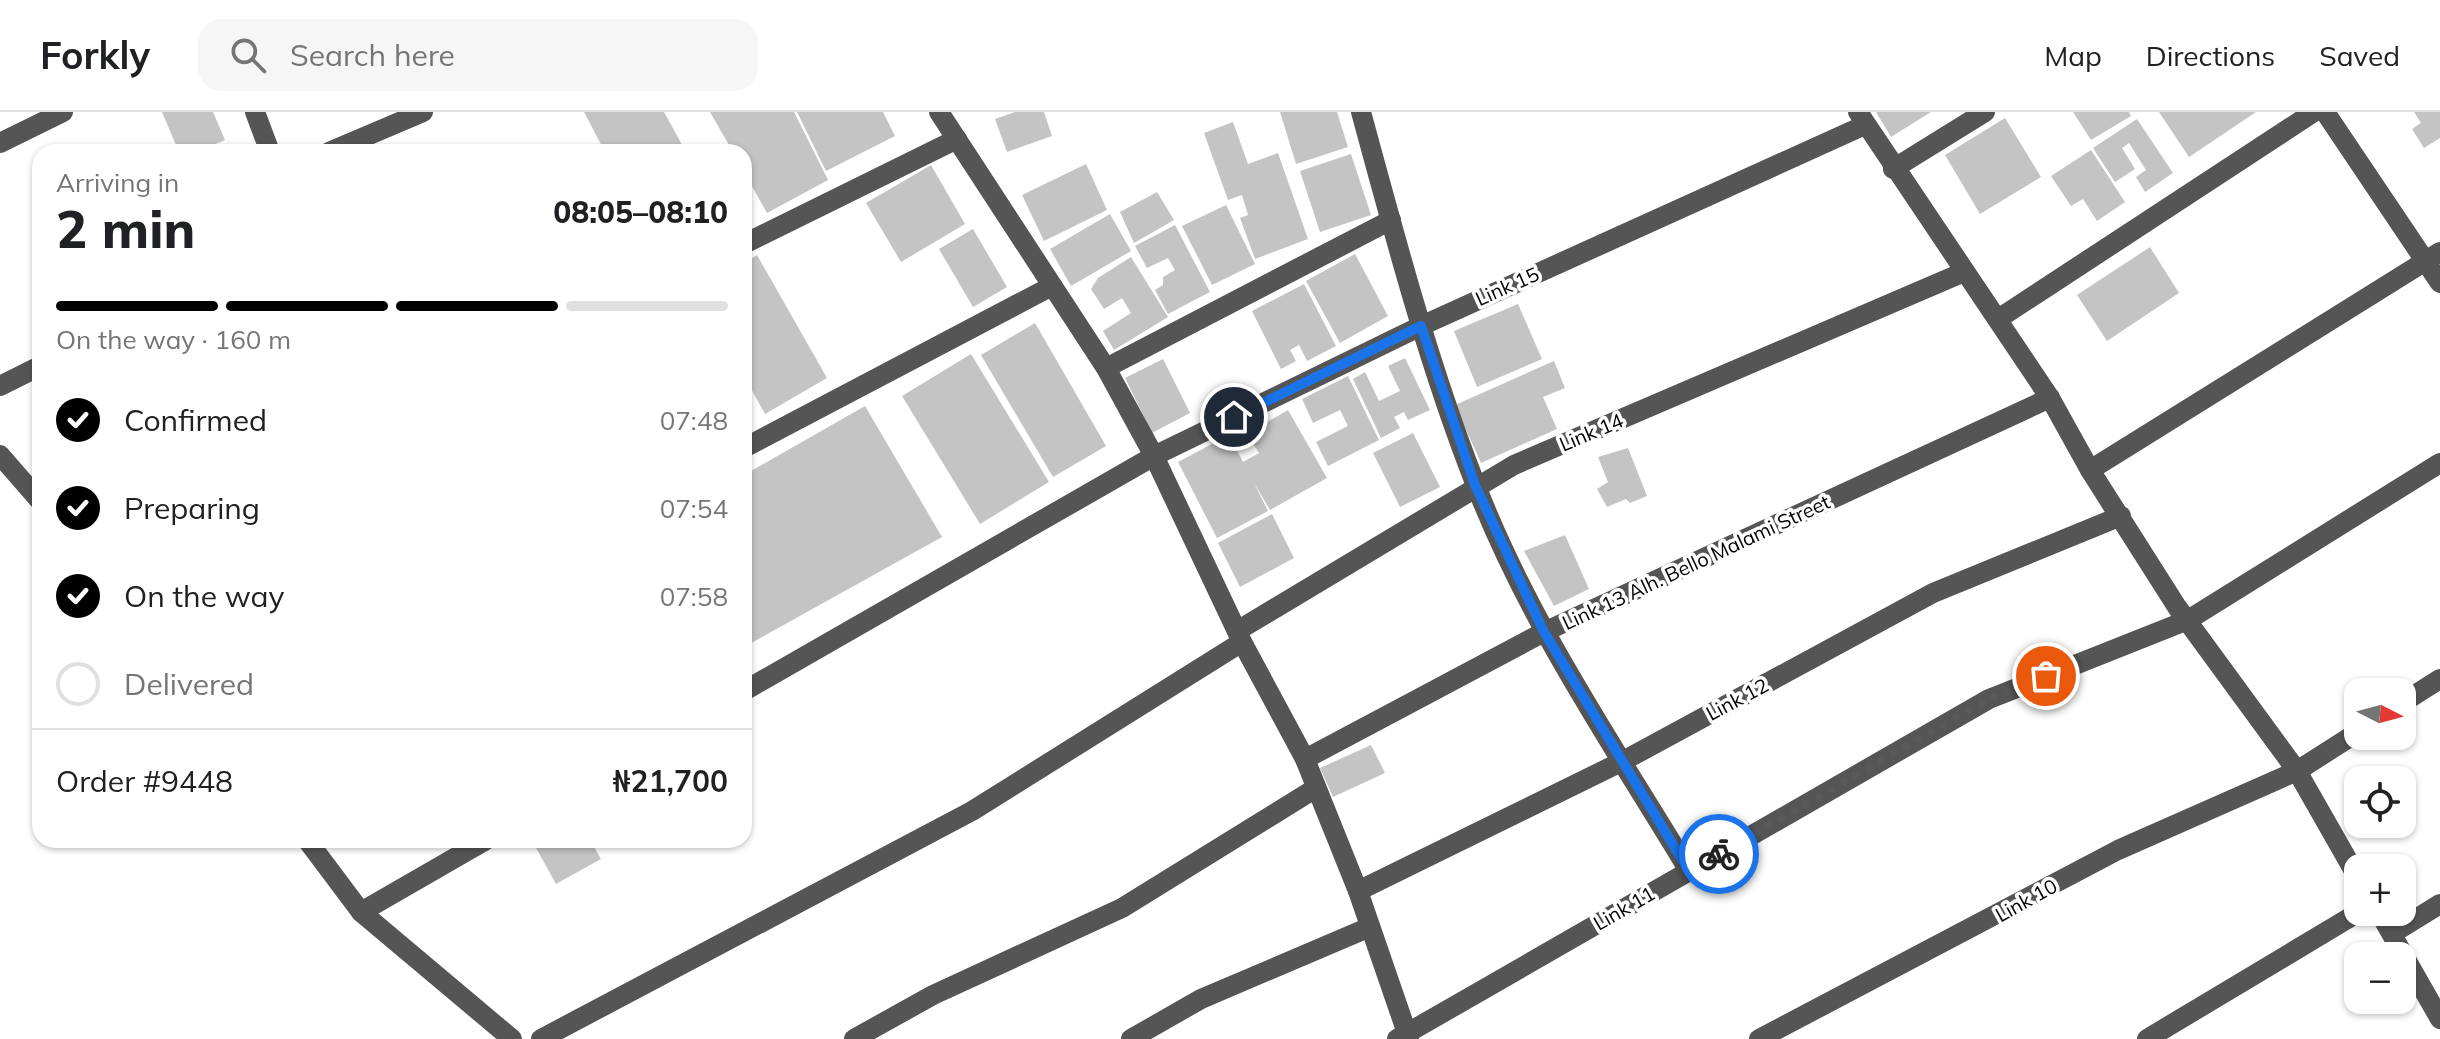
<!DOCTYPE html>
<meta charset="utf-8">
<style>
:root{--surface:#fff;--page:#f6f6f6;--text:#202124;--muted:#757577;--line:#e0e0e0;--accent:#000}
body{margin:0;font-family:Mulish,sans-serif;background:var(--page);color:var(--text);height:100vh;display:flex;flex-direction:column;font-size:30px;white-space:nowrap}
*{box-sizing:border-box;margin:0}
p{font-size:26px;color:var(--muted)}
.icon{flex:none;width:44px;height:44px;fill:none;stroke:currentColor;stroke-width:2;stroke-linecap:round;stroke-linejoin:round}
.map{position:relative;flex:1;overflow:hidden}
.drawer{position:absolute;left:32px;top:32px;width:720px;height:704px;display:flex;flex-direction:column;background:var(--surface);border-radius:24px;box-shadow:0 2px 6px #0004}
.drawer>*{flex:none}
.needle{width:52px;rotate:96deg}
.buttons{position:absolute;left:2344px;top:566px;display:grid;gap:16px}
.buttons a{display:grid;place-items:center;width:72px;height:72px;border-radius:16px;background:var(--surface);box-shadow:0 2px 6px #0004;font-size:40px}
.pin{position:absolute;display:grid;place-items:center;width:68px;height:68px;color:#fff;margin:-34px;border:4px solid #fff;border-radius:50%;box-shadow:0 2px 8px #0007}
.courier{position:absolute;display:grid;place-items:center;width:80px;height:80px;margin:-40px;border:6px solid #1a73e8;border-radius:50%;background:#fff;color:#222;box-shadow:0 2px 10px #0007}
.overview em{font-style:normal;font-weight:800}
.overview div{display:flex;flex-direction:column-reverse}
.overview{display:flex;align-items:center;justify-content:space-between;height:136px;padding:0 24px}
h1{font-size:52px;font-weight:800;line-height:60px}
.bar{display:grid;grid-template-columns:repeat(4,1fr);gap:12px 8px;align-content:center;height:96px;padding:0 24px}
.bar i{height:10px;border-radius:6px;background:var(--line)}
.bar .on{background:var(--accent)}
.bar p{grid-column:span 4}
.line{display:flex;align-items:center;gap:20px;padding:0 24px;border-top:2px solid var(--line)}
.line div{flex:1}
ol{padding:0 24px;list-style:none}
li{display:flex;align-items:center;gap:24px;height:88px}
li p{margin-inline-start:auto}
li .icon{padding:8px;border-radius:50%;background:var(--accent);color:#fff;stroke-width:4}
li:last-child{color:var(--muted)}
li i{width:44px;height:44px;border:4px solid var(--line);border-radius:50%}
header{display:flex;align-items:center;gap:48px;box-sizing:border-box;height:112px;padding:0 40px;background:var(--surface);border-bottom:2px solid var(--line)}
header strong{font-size:38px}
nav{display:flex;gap:44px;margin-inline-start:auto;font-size:28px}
.search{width:560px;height:72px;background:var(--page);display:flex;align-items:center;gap:20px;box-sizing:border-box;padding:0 28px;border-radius:24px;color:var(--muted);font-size:30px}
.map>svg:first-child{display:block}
.building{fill:#c4c4c4}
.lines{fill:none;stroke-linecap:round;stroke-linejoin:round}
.minor{stroke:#555;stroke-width:20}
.done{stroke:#595959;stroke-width:8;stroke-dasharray:0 14.4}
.route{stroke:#1a73e8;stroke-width:10}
.labels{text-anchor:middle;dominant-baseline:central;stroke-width:7;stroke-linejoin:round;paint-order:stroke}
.street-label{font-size:20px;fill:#000;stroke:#fff}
</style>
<header>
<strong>Forkly</strong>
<div class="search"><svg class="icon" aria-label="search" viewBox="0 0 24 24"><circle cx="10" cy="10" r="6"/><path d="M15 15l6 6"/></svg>Search here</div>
<nav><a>Map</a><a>Directions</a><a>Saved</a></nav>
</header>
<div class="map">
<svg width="2440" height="927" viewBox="0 0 2440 927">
<rect width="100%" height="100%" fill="#fff"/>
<g class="building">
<polygon points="162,0 213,0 225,28 197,40 179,40"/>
<polygon points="584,0 664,0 686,40 605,40"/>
<polygon points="710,0 794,0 828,68 767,101 744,60 744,40 733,40"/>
<polygon points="797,0 883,0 895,24 826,59"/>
<polygon points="1015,0 1044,0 1052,24 1007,40 995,7"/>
<polygon points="1280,0 1337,0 1348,35 1296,52"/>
<polygon points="1876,0 1931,0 1891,25"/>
<polygon points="2073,0 2129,0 2131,4 2091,28"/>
<polygon points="2159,0 2256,0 2189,45"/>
<polygon points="2414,0 2440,0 2440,26 2424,36 2412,17 2421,11"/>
<polygon points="2005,6 2041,65 1980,102 1945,43"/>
<polygon points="2137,7 2173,61 2145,80 2136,65 2146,58 2129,31 2122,36 2135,57 2115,70 2093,36"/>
<polygon points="1233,10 1248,52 1278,41 1308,127 1255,147 1240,106 1248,103 1242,83 1228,88 1204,21"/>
<polygon points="2091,38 2125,90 2097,109 2083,87 2071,94 2051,64"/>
<polygon points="1351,42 1371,103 1320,120 1300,59"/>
<polygon points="1086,52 1107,98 1044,129 1022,83"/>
<polygon points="931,53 965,112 901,150 866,91"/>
<polygon points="1157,80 1174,108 1134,131 1120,100"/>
<polygon points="1226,93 1255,152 1212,173 1182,114"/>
<polygon points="1110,102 1131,139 1071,174 1050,137"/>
<polygon points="1175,113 1210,180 1168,202 1155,178 1163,173 1163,165 1175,158 1168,146 1147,156 1135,134"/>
<polygon points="973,117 1007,175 973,195 939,137"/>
<polygon points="2150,135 2179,181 2107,229 2077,183"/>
<polygon points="1355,142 1388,204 1340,231 1306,169"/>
<polygon points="757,143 827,266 765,302 744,264 744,151"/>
<polygon points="1131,145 1168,205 1114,238 1103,219 1131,201 1122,186 1104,197 1091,177 1098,166"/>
<polygon points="1304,172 1336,234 1307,249 1299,233 1290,238 1296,249 1281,257 1252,199"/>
<polygon points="1518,192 1542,247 1477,275 1454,219"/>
<polygon points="1035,211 1106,334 1053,365 981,243"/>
<polygon points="971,242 1049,370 980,412 902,284"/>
<polygon points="1405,246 1430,298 1408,308 1404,300 1394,305 1400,316 1381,326 1353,267 1365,260 1379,289 1400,279 1388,254"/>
<polygon points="1163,247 1190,301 1152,321 1125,266"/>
<polygon points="1554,249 1565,276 1543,285 1557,317 1481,351 1455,293"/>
<polygon points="1348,264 1379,328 1328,354 1316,330 1348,314 1340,298 1313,311 1302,287"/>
<polygon points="865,294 942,425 744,535 744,363"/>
<polygon points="1288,298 1327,366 1270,398 1254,371 1268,399 1217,426 1178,350 1229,323 1243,350 1259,341 1247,322"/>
<polygon points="1413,321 1440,375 1400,395 1373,341"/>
<polygon points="1628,336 1647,384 1630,391 1626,387 1607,395 1597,377 1608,370 1598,345"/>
<polygon points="1272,402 1294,446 1240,475 1218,431"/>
<polygon points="1565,423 1589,477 1554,494 1524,439"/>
<polygon points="1371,633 1385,661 1333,685 1320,656"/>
<polygon points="546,728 590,728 601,747 556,772 535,734"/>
</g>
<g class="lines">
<g class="minor">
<polyline points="255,0 270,40"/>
<polyline points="939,0 1106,256 1154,344 1242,530 1305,647 1358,779 1409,927"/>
<path d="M1361,0C1395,125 1428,251 1475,371C1528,509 1613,633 1689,759"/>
<polyline points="1858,0 2050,286 2090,358 2177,495 2297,659 2358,766"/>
<polyline points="2325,0 2440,171"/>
<polyline points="0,31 63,0"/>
<polyline points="329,40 423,0"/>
<polyline points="1893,57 1985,0"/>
<polyline points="744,132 957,27"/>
<polyline points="1998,207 2314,0"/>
<polyline points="1106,256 1391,108"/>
<polyline points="0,274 40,254"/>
<polyline points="744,336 1052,174"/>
<polyline points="0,343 40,389"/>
<polyline points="2090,358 2440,140"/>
<polyline points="1237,519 1514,353 1964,160"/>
<polyline points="744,579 1154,344 1421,214 1865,13"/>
<polyline points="2402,591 2440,567"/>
<polyline points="1305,647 1544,520 2050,286"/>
<polyline points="307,728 361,800 512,927"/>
<polyline points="1358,779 1623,649 1933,481 2121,404"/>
<polyline points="361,800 486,728"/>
<polyline points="2379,800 2440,907"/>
<polyline points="2393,821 2440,792"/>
<polyline points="541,927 972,699 1242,530"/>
<polyline points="854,927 933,883 1122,796 1316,676"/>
<polyline points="1131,927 1201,887 1370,815"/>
<polyline points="1397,927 1989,587 2188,508 2440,351"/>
<polyline points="1759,927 2118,738 2297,659 2358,620"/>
<polyline points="2147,927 2359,800"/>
</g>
</g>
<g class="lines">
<polyline class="done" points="1719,742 1989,587 2046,564"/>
<polyline class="route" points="1234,305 1421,214 1475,373 1544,520 1689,759 1719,742"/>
</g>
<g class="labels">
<g class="street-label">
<text transform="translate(1507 174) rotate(-24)">Link 15</text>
<text transform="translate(1591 320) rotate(-23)">Link 14</text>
<text transform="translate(1696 450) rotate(-25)">Link 13 Alh. Bello Malami Street</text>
<text transform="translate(1737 587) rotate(-28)">Link 12</text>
<text transform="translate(2026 788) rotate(-29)">Link 10</text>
<text transform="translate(1624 796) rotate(-30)">Link 11</text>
</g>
</g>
</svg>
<div class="buttons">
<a><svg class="needle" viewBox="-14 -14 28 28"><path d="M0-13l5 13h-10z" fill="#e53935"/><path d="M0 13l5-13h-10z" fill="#757577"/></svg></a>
<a><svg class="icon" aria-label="locate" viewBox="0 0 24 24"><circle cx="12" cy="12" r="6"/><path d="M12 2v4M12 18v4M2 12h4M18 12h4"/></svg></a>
<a>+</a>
<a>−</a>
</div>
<div class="pin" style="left:2046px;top:564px;background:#ea580c"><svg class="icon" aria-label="bag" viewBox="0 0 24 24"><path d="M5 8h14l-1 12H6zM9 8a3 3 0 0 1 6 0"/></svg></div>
<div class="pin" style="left:1234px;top:305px;background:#1f2937"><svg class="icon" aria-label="home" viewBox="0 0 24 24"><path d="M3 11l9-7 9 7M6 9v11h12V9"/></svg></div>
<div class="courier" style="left:1719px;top:742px"><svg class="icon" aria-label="bike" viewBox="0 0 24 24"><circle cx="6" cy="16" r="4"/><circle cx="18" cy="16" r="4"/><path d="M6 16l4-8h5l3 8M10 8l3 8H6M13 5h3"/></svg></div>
<section class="drawer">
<div class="overview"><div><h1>2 min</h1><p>Arriving in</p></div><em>08:05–08:10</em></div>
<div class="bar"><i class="on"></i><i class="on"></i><i class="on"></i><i></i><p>On the way · 160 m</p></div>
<ol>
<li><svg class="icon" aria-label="check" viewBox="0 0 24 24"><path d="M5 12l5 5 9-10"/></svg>Confirmed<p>07:48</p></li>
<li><svg class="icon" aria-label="check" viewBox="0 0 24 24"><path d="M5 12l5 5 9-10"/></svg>Preparing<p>07:54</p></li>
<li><svg class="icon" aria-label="check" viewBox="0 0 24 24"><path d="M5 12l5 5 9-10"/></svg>On the way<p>07:58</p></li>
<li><i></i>Delivered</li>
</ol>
<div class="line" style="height:104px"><div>Order #9448</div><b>₦21,700</b></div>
</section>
</div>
